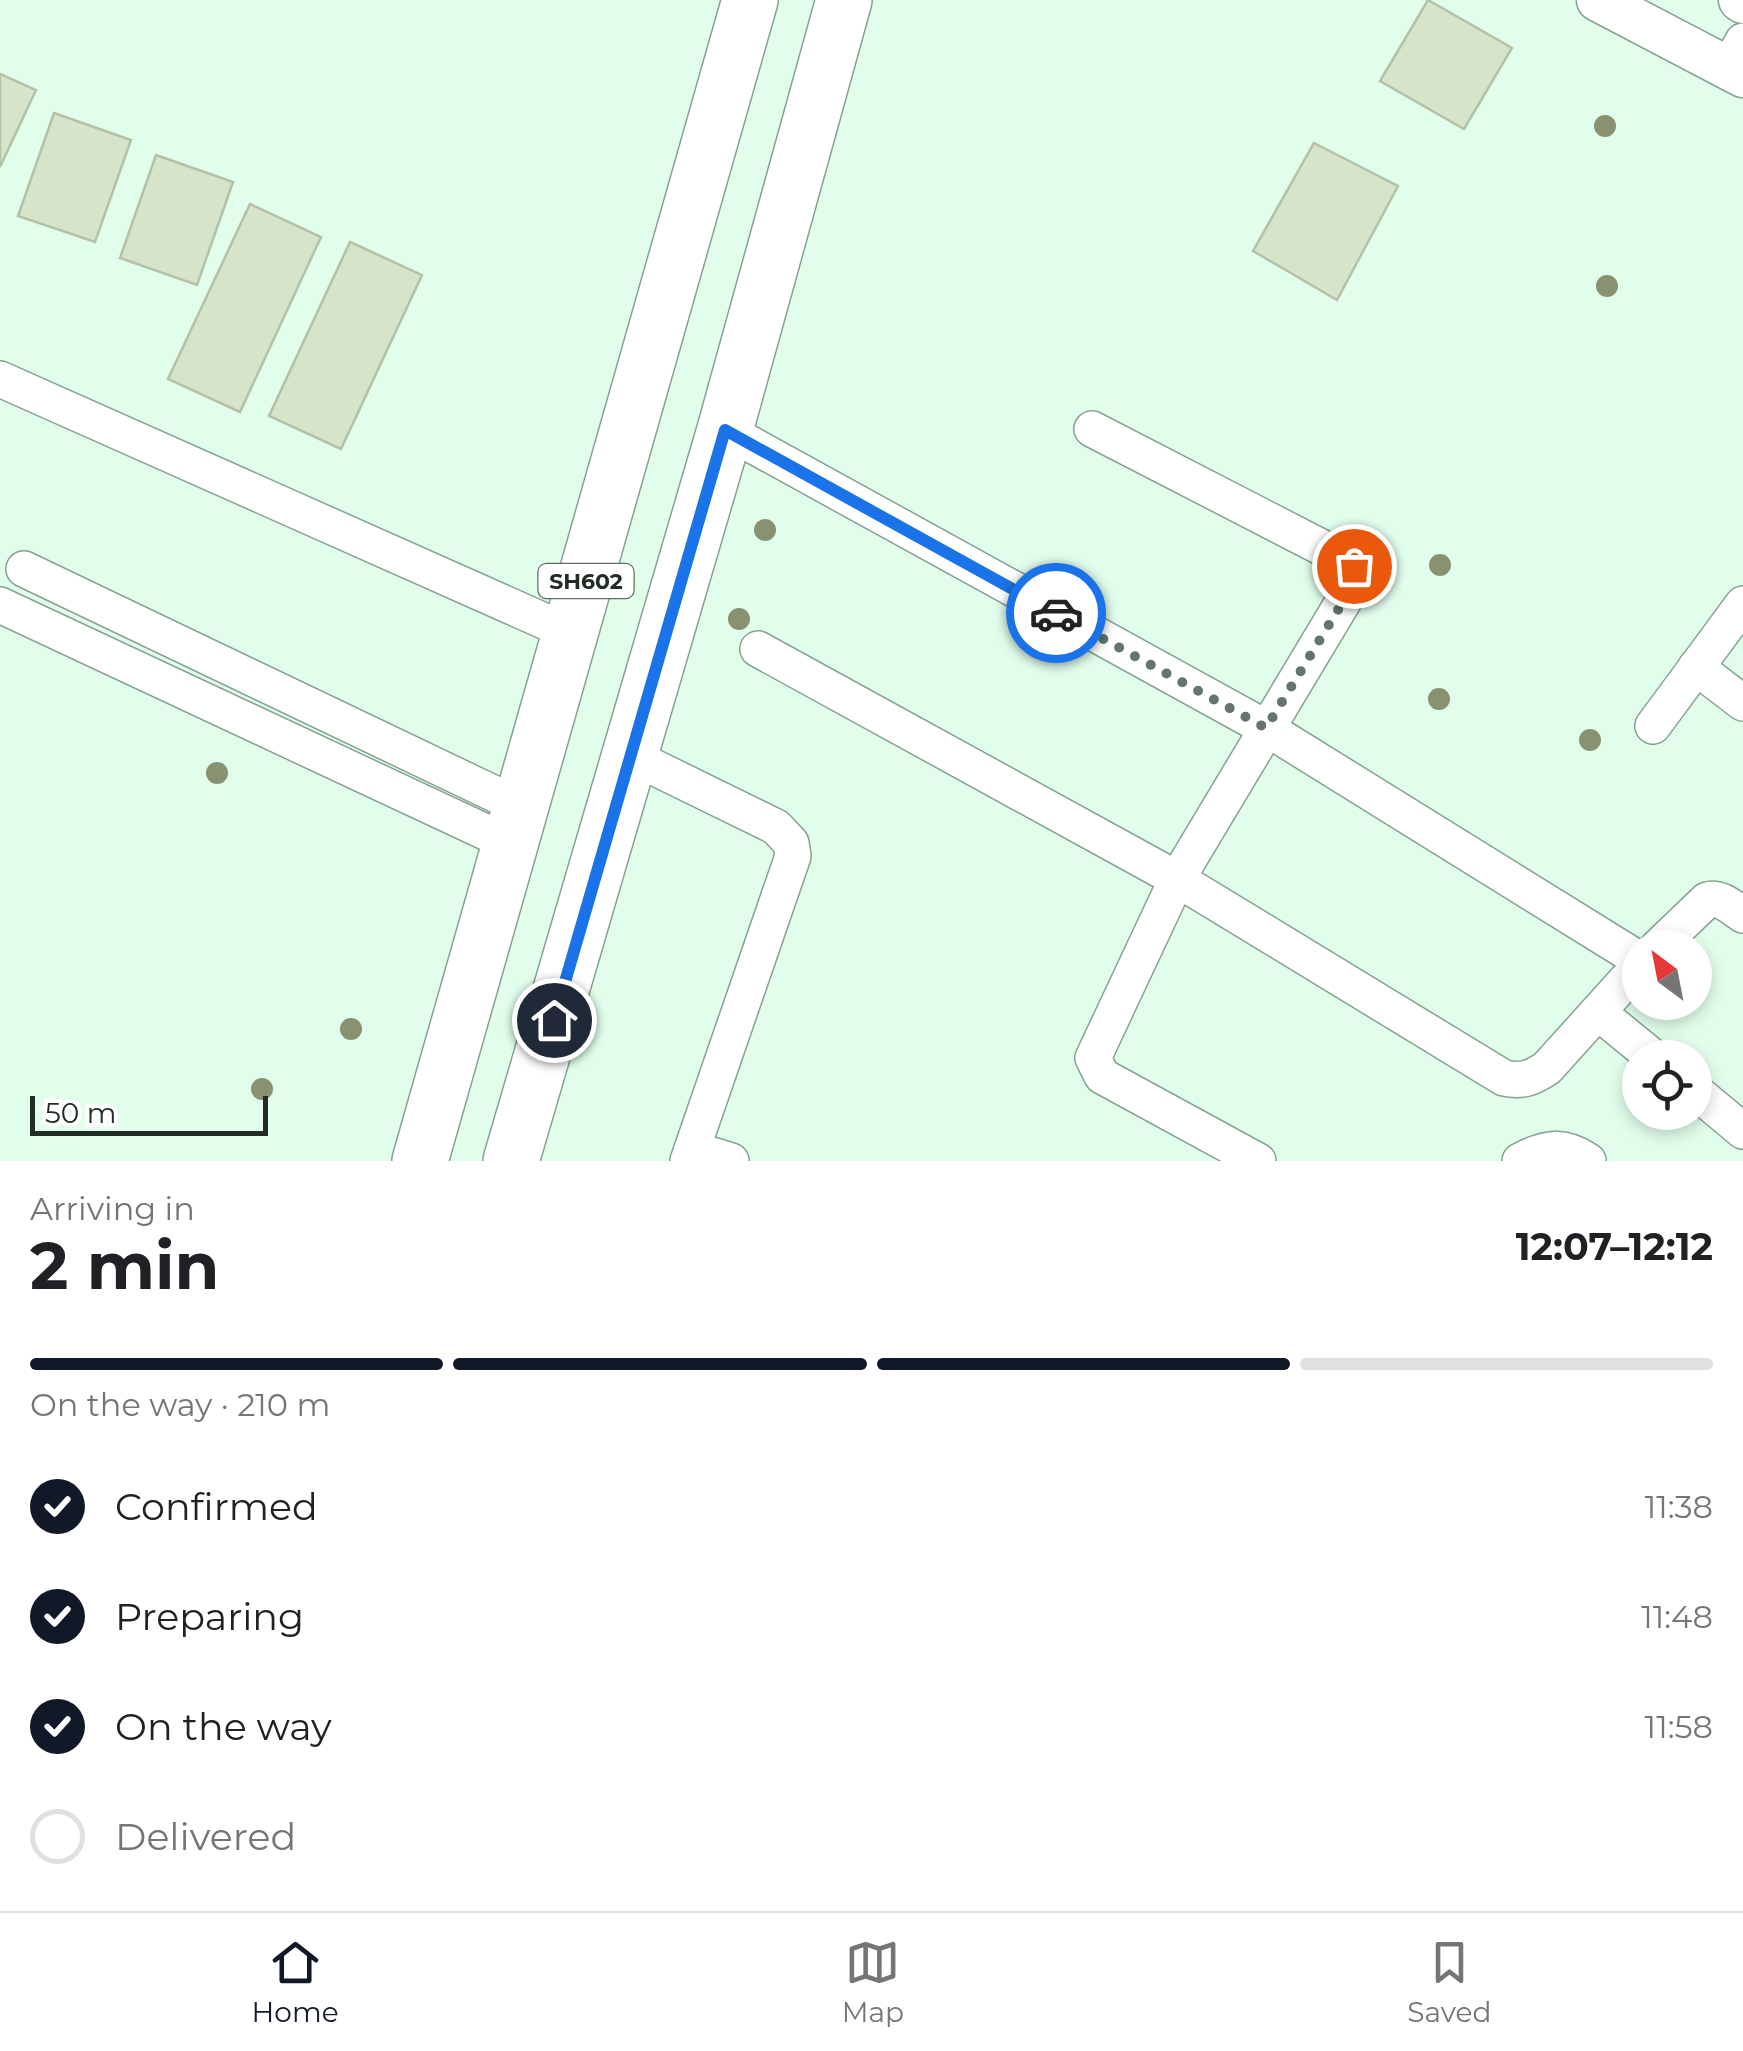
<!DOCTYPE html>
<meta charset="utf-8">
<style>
:root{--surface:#fff;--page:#f2f2f2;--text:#202124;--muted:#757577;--line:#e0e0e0;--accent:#111827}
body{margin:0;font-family:Montserrat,sans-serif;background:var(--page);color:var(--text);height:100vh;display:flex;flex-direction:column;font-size:38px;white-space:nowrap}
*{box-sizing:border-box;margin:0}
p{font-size:32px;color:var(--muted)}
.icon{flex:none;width:55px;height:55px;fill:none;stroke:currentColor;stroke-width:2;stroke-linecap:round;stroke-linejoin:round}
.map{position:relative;height:1161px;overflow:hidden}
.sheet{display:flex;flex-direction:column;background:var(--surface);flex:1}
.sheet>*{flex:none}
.needle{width:65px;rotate:328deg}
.tools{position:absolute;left:1622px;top:930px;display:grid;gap:20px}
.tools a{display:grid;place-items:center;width:90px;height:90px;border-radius:50%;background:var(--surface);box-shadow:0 5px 15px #0003;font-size:50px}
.scale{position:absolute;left:30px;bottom:25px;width:238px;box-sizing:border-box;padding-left:10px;border:5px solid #212c25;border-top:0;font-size:28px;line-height:35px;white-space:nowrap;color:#212c25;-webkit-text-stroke:8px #fff;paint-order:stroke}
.pin{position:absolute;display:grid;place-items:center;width:85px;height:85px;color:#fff;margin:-42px;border:5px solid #fff;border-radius:50%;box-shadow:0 2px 10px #0007}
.courier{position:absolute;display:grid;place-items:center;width:100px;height:100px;margin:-50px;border:8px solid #1a73e8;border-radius:50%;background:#fff;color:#222;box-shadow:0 2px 12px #0007}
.overview em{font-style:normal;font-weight:700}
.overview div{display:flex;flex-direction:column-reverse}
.overview{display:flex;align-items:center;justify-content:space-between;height:170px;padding:0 30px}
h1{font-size:65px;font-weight:700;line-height:75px}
.bar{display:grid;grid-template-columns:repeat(4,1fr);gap:15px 10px;align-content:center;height:120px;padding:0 30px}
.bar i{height:12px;border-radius:8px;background:var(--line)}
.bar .current{background:var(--accent)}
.bar p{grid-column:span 4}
ol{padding:0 30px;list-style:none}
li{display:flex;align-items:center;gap:30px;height:110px}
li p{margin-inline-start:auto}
li .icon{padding:10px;border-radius:50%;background:var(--accent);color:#fff;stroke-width:4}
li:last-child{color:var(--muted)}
li i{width:55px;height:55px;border:5px solid var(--line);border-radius:50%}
.tabs{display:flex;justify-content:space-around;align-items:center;height:140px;border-top:2px solid var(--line);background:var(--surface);font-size:28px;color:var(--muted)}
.tabs a{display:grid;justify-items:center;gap:5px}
.tabs .current{color:var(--accent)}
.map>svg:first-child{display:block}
.building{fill:#d6e4c9;stroke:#b4c1a6;stroke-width:2.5}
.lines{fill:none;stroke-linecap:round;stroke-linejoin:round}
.minor-casing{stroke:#86a291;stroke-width:38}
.tertiary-casing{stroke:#86a291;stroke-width:45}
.primary-casing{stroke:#86a291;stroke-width:58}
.minor{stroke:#fff;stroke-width:35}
.tertiary{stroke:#fff;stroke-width:42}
.primary{stroke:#fff;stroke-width:55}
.tree{fill:#889170}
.done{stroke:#64766b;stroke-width:10;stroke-dasharray:0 18}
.route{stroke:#1a73e8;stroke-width:12}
.labels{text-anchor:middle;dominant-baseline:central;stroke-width:9;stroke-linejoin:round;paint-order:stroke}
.shield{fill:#fff;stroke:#646b66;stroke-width:2.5}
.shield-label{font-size:22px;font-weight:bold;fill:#212c25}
</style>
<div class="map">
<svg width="1743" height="1161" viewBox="0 0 1743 1161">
<rect width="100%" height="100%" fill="#e1feec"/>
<g class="building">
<polygon points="1428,0 1512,48 1464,129 1380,81"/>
<polygon points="0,74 36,90 0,167"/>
<polygon points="54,113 131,140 95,242 18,216"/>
<polygon points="1314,143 1398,186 1337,300 1253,251"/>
<polygon points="156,155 233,182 197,285 120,258"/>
<polygon points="250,204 321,237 240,412 168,379"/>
<polygon points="350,242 422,275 341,449 269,416"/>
</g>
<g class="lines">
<g class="minor-casing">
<g id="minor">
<polyline points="1728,68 1743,41"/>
<polyline points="0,379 571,633"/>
<polyline points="1092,429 1348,561 1357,573 1355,582 1177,879 1093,1058 1102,1076 1258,1161"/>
<polyline points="725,430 1266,728 1640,960"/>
<polyline points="24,569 522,807"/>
<polyline points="0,605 511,844"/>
<path d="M758,649L1177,879L1504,1078C1522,1082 1532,1078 1547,1068L1640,965"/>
<polyline points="1696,667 1743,703"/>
<polyline points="1653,726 1743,604"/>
<polyline points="631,756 776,827 791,843 793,856 688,1161"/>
<path d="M1657,948L1707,900C1721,896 1732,908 1743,915"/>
<polyline points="1599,1013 1654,1058"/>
<polyline points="1695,1091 1743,1131"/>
<polyline points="692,1149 731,1161"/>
<path d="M1520,1161C1546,1147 1563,1144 1588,1161"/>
</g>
</g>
<g class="tertiary-casing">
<g id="tertiary">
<polyline points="1598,0 1743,76"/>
<polyline points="1740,0 1743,2"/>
</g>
</g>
<g class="primary-casing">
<g id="primary">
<polyline points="420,1161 750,0"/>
<polyline points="511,1161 725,430 844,0"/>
</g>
</g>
<use href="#minor" class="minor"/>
<use href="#tertiary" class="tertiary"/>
<use href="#primary" class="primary"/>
</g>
<g class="tree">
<circle cx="1605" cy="126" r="11"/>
<circle cx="1607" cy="286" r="11"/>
<circle cx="765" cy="530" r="11"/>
<circle cx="1440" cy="565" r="11"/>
<circle cx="739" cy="619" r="11"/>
<circle cx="1439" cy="699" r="11"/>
<circle cx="1590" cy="740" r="11"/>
<circle cx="217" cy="773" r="11"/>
<circle cx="351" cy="1029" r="11"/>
<circle cx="262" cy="1089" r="11"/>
</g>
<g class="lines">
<polyline class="done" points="1056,613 1266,728 1355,582 1354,566"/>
<polyline class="route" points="554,1020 725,430 1056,613"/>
</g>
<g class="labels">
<rect class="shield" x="538.5" y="564" width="95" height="34" rx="8"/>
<g class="shield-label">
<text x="586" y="581">SH602</text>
</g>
</g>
</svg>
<div class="tools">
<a><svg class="needle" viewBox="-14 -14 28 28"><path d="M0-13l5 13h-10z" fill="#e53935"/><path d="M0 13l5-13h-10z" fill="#757577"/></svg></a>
<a><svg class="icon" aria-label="locate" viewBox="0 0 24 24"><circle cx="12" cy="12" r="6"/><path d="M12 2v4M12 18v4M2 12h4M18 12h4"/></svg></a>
</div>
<div class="scale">50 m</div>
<div class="pin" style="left:1354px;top:566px;background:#ea580c"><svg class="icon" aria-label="bag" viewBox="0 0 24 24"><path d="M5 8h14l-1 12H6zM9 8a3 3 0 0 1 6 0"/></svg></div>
<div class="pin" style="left:554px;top:1020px;background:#1f2937"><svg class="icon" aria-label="home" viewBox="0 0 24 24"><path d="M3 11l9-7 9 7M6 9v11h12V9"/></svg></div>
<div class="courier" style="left:1056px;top:613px"><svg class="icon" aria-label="car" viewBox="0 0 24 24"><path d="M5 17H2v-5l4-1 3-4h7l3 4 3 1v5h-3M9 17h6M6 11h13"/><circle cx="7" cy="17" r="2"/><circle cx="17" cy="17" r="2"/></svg></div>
</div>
<section class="sheet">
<div class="overview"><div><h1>2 min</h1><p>Arriving in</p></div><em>12:07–12:12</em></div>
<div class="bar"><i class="current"></i><i class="current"></i><i class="current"></i><i></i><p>On the way · 210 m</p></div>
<ol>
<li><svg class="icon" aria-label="check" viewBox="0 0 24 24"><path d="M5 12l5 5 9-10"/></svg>Confirmed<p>11:38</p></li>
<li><svg class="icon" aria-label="check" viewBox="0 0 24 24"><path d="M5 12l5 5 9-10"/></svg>Preparing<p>11:48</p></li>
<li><svg class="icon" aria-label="check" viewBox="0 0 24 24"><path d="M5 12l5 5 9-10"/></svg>On the way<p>11:58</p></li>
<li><i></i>Delivered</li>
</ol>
</section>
<nav class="tabs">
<a class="current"><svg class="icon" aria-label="home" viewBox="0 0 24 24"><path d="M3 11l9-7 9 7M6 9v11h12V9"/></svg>Home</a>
<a><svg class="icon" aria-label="map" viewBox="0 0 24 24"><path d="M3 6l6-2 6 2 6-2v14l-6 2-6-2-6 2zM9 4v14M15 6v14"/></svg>Map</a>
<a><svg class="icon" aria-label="saved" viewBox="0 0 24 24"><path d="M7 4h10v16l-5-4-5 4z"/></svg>Saved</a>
</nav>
